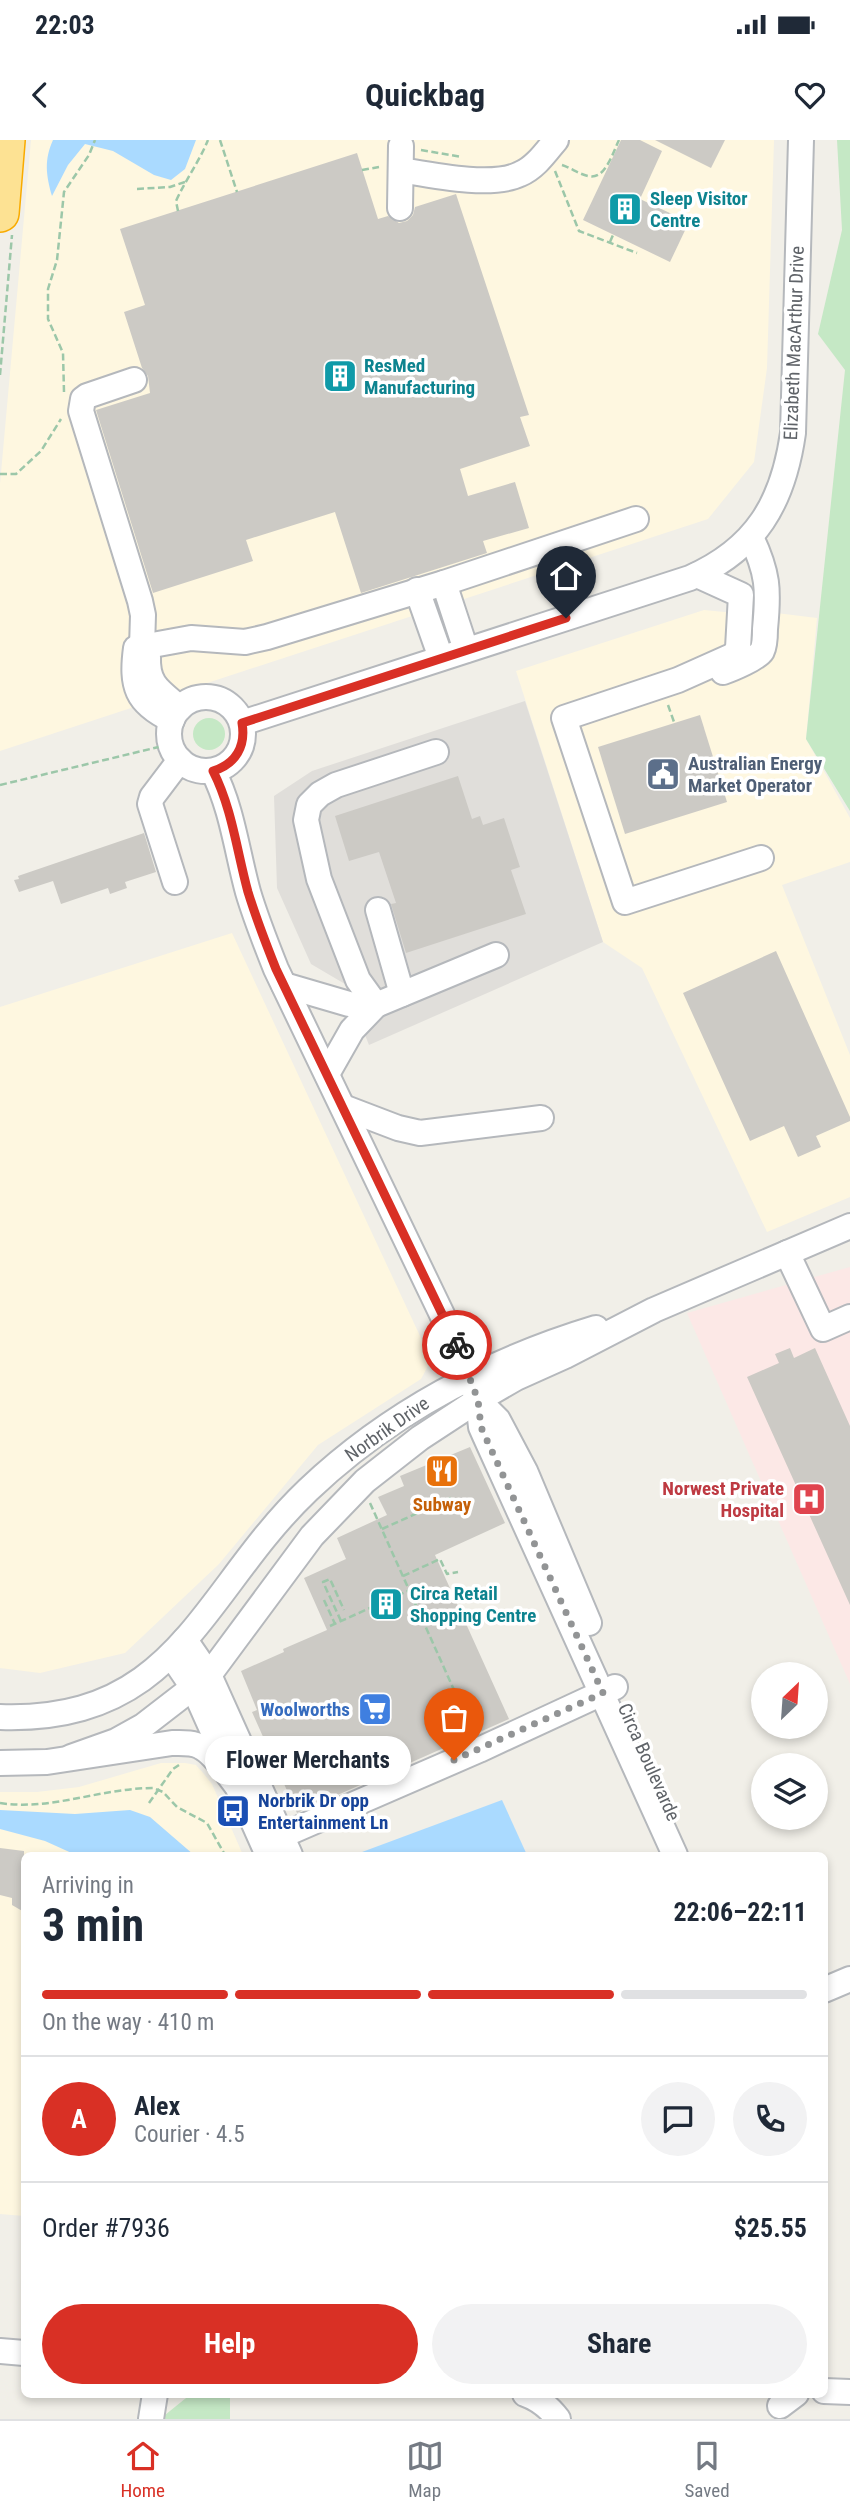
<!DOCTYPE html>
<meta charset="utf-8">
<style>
:root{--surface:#fff;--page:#f2f2f3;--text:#1f2937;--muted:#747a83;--line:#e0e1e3;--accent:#d93025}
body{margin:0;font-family:"Roboto Condensed",sans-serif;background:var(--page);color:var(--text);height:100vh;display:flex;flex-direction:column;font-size:26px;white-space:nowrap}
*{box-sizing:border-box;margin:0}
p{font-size:23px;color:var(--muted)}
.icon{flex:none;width:38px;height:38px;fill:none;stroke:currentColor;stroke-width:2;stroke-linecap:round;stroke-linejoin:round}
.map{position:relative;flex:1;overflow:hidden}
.panel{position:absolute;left:21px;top:1712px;width:807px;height:546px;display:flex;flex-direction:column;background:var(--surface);border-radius:10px;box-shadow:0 4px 10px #0003}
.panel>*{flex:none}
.needle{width:46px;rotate:25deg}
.tools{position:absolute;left:751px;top:1522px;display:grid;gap:14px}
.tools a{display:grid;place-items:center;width:77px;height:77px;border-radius:50%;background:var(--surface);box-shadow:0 4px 10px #0003;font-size:35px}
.pin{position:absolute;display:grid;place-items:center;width:60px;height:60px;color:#fff;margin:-72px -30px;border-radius:50% 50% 50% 0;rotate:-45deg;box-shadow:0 0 7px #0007}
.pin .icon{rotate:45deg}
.courier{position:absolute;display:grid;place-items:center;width:70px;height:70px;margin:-35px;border:5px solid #d93025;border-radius:50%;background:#fff;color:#222;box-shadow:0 2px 9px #0007}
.bubble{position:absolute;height:49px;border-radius:24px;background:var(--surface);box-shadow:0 4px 10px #0003;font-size:23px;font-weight:700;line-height:49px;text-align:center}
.head em{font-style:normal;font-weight:700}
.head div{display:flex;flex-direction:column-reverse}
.head{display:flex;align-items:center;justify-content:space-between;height:119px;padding:0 21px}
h1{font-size:46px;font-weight:700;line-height:52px}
.bar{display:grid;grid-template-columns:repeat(4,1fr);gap:10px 7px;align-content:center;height:84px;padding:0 21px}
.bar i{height:9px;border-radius:5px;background:var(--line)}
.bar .current{background:var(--accent)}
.bar p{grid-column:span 4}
.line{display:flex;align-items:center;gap:18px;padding:0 21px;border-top:2px solid var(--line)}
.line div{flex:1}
.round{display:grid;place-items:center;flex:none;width:74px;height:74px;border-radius:37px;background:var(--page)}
.cta{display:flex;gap:14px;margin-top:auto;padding:14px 21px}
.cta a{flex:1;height:80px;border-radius:42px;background:var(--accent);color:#fff;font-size:28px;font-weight:700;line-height:80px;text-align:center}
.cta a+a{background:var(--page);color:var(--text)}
.status{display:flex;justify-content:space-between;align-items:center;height:49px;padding:0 35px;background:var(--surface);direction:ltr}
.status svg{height:19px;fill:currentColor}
header{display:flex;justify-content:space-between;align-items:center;height:91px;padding:0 21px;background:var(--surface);font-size:32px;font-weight:700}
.dock{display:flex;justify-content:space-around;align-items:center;height:98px;border-top:2px solid var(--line);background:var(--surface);font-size:19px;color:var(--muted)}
.dock a{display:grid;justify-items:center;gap:4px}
.dock .current{color:var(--accent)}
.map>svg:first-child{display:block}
.commercial{fill:#fef7e0}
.industrial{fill:#e0deda}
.medical{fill:#fce8e6}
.green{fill:#c5e8c5}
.water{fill:#aadaff}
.building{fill:#cccac5}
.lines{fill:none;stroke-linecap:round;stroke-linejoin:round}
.minor-casing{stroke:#b5b8bc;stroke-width:28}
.highway-casing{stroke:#f9ab00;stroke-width:40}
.path{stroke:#9cc7a9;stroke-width:2.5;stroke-dasharray:7 3.5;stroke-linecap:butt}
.minor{stroke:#fff;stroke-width:24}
.highway{stroke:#fde293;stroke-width:37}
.done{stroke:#929495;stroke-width:7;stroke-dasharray:0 12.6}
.route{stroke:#d93025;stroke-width:9}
.labels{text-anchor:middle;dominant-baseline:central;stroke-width:7;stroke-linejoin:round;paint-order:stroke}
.culture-label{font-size:19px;font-weight:bold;fill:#0d838f;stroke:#fff;text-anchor:start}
.street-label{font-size:19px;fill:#5f6368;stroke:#fff}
.service-label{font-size:19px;font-weight:bold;fill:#4e5e75;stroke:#fff;text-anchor:start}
.health-label{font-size:19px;font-weight:bold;fill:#be3a42;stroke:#fff;text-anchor:end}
.food-label{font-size:19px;font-weight:bold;fill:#c56008;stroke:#fff}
.shop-label{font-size:19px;font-weight:bold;fill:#366cbe;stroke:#fff;text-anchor:end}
.transit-label{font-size:19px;font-weight:bold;fill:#164399;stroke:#fff;text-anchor:start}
</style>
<div class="status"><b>22:03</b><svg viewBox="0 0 49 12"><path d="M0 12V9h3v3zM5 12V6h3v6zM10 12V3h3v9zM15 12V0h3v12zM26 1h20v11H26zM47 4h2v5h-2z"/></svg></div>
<header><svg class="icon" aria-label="back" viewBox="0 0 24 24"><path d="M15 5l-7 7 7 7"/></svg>Quickbag<svg class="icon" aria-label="heart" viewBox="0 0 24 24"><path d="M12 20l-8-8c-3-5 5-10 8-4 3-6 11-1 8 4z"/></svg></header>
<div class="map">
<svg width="850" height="2279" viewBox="0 0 850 2279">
<rect width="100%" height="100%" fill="#f1efe8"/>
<g class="commercial">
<polygon points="31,0 774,0 767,228 754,322 708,379 0,611 0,344"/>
<polygon points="746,466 761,468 761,471 817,478 806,599 850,678 850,722 782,745 850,915 850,1057 767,1092 642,828 603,802 516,531 704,470 745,474"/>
<polygon points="232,793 427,1211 428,1226 421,1239 318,1305 219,1424 125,1513 40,1533 0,1528 0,867"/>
<polygon points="161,1623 185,1623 196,1625 204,1634 212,1644 243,1715 24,1715 24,2076 0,2074 0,1652 37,1652 79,1647"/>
</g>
<polygon class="industrial" points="525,561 603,802 369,905 345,844 311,824 277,748 274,656 312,631"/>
<polygon class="medical" points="850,1127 850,1544 687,1173"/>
<g class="green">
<polygon points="837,0 850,0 850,671 806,599 845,230 818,194 842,90"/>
<circle cx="209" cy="594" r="16"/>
<polygon points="191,2254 230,2254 230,2279 165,2279 165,2275"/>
</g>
<g class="water">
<path d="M53,0H196L185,29L171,40L154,35L113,11L85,4L68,25L52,56C46,35 44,20 53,0Z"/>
<polygon points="502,1660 527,1715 354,1715"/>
<polygon points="0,1670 75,1674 130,1670 150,1677 194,1715 76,1715 45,1701 0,1689"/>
</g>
<g class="building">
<polygon points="621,0 640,0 662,11 640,59 689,82 670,122 583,80"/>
<polygon points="655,0 725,0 711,28"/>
<polygon points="357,13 378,79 388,76 399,83 407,81 413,75 415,67 456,54 529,275 520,277 530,306 460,329 468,356 515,342 529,388 483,401 487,413 361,453 335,372 246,400 253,421 153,453 96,270 150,253 148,236 142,228 124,172 145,165 120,89"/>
<polygon points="700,575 727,662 625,694 598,607"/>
<polygon points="458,636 472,679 480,676 483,685 504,678 520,727 511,730 526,774 406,813 391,764 396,763 379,712 349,721 335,676"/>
<polygon points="144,693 156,732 125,742 127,748 110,754 108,748 61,764 53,741 19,752 14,740 19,739 18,736"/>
<polygon points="776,811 850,977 850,981 816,996 821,1007 798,1017 784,986 750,1001 683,853"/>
<polygon points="790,1208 794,1218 815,1208 850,1286 850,1465 747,1237 779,1223 775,1214"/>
<polygon points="470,1307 505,1383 435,1415 509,1579 297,1673 252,1572 257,1570 241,1531 284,1512 283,1509 327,1490 304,1438 346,1419 337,1398 387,1375 378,1357 404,1346 400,1336"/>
<polygon points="0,1708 24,1711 24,1772 12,1765 12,1758 0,1755"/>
</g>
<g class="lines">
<g class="minor-casing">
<g id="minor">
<path d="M401,30C431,35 492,48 520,34C535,28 546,12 556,0"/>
<polyline points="400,68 401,6"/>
<polyline points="134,240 87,256 83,259 81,271 140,461 143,475 142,507"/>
<polyline points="697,435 741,455 738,508 734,515 678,540 564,578 625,762 761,718"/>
<polyline points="444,443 466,510"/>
<polyline points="417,450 441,518"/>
<path d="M148,517C147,545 160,551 180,568"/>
<path d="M723,532C732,529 758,518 762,511C765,505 765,495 765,489C769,449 768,433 751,397"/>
<circle cx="206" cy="594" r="37"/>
<path d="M172,580C136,563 131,546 136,508L191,498L245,502L267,497L444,443L636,379"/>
<path d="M242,583L690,438C756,409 783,363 793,293L801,0"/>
<path d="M213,631C232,668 237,712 248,752C256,779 266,804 276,829L461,1214L478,1260L481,1287L485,1296L675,1715"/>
<polyline points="175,742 150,664 152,657 180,620"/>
<polyline points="378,770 402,854"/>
<polyline points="284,845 349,864 376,865"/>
<polyline points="376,865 358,840 319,739 306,680 309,665 320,654 336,645 436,612"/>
<polyline points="327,934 352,890 376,865 496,815"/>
<polyline points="343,967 398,988 420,993 541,978"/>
<polyline points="787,1113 823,1189 850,1177"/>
<polyline points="478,1260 498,1280 525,1331 589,1483"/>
<polyline points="185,1500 209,1535 290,1715"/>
<polyline points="171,1515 194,1549 268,1715"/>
<path d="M0,1577C179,1583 201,1452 308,1350C389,1273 490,1220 596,1188"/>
<polyline points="71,1617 116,1601 143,1586 209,1535 312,1396 365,1341 420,1298 478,1260 516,1238 565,1216 654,1170 850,1086"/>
<path d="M0,1623L47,1622L172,1603C182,1603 193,1602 201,1607C214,1613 231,1639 240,1650"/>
<polyline points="281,1696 479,1610 615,1547"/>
<polyline points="824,1850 850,1839"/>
<polyline points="0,2211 24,2213"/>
<polyline points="824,2251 850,2252"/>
<path d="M525,2254C539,2259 549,2267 558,2279"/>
<polyline points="780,2266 796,2254"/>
<polyline points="151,2279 155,2254"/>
</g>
</g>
<g class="highway-casing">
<polyline id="highway" points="0,73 6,0"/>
</g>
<g class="path">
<polyline points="220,0 237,52"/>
<polyline points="421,10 462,17"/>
<path d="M562,25C571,28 579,34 588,36C605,41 613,12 619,0"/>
<polyline points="362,30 379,27"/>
<polyline points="555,31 579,91 637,113"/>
<polyline points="137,49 170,47 185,42"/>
<path d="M178,71L176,61C186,39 199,22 208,0"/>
<polyline points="610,102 613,95"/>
<polyline points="0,235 12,95"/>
<polyline points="64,252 63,213 48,179 48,149 57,120 64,52 89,15 95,0"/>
<polyline points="0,334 16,334 41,311 61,279"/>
<polyline points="668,565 674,582"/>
<polyline points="0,645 167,605"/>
<polyline points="370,1363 472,1590"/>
<polyline points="382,1389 451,1358"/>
<polyline points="403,1436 440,1419 447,1434 458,1432"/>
<polyline points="324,1460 335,1484"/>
<polyline points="341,1481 323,1442 330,1439 344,1470"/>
<polyline points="330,1486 410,1450"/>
<path d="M0,1663C51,1671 101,1648 153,1648L163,1652L177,1667L207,1683L225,1715"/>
<polyline points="149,1663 173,1629 179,1625"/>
</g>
<use href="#minor" class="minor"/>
<use href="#highway" class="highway"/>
</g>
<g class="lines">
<polyline class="done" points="454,1620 603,1553 485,1296 481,1287 478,1260 457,1205"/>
<path class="route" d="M457,1205L276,829C266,804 256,778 248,752C237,712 232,668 213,631C236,624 246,606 242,583L566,478"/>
</g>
<defs>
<g id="building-square" transform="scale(1.75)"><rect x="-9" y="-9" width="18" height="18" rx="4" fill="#0f9aa8" stroke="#fff"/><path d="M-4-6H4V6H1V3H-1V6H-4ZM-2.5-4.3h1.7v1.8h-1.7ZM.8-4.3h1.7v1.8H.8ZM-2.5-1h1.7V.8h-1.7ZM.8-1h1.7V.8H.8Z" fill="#fff"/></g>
<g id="civic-square" transform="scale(1.75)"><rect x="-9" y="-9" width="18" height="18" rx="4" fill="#5c6f8a" stroke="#fff"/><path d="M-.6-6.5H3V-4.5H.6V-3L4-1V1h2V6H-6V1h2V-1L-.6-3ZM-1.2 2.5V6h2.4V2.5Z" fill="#fff"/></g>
<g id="restaurant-square" transform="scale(1.75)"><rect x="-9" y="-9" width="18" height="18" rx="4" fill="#e8710a" stroke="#fff"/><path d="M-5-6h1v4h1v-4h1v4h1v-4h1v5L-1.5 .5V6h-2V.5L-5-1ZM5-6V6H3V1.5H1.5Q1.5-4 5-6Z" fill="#fff"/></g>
<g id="hospital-square" transform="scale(1.75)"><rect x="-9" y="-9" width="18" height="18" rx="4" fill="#e0444e" stroke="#fff"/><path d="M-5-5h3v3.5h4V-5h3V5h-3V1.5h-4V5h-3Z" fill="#fff"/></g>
<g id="supermarket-square" transform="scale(1.75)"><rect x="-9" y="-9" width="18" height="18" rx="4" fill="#3f7fe0" stroke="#fff"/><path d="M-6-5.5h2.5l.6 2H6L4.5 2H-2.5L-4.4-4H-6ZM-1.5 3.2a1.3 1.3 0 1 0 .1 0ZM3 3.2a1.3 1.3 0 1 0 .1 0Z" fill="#fff"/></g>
<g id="bus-square" transform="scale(1.75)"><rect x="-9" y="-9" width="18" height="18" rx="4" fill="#1a4fb4" stroke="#fff"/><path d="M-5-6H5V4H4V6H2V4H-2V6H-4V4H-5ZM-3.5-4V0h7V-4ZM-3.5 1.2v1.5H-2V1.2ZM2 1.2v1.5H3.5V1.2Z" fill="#fff"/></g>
</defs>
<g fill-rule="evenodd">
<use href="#building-square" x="625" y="69"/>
<use href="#building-square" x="340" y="236"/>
<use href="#civic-square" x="663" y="634"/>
<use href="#restaurant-square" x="442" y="1331"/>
<use href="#hospital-square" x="809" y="1359"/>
<use href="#building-square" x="386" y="1464"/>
<use href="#supermarket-square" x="375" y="1569"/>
<use href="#bus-square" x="233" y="1671"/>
</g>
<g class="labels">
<g class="culture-label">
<text x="650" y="58">Sleep Visitor<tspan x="650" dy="22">Centre</tspan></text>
<text x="364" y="225">ResMed<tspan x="364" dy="22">Manufacturing</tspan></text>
<text x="410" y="1453">Circa Retail<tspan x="410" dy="22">Shopping Centre</tspan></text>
</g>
<g class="street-label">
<text transform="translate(794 203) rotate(-88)">Elizabeth MacArthur Drive</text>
<text transform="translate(387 1289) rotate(-35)">Norbrik Drive</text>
<text transform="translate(649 1622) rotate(66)">Circa Boulevarde</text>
</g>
<g class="service-label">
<text x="688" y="623">Australian Energy<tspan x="688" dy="22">Market Operator</tspan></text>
</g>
<g class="health-label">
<text x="784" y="1348">Norwest Private<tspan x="784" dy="22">Hospital</tspan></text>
</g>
<g class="food-label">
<text x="442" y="1364">Subway</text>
</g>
<g class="shop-label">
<text x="350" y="1569">Woolworths</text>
</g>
<g class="transit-label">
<text x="258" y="1660">Norbrik Dr opp<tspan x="258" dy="22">Entertainment Ln</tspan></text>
</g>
</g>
</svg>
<div class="tools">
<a><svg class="needle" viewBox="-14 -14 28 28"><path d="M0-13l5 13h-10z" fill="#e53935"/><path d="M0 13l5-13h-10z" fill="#747a83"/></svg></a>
<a><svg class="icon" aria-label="layers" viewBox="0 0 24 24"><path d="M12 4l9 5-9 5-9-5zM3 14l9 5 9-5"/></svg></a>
</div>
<div class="pin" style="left:454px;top:1620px;background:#ea580c"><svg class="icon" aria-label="bag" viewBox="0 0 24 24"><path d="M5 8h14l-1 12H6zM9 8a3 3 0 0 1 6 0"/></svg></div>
<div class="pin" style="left:566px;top:478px;background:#1f2937"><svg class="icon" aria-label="home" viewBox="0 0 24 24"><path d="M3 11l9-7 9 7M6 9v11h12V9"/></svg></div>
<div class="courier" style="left:457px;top:1205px"><svg class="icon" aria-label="bike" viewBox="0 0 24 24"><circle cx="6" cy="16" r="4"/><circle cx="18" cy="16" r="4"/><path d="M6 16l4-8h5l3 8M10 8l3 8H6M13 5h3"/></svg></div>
<div class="bubble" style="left:205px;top:1596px;width:206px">Flower Merchants</div>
<section class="panel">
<div class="head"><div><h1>3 min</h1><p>Arriving in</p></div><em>22:06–22:11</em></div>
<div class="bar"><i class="current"></i><i class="current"></i><i class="current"></i><i></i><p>On the way · 410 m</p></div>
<div class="line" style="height:126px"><b class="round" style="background:var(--accent);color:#fff">A</b><div><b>Alex</b><p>Courier · 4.5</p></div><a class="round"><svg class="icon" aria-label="chat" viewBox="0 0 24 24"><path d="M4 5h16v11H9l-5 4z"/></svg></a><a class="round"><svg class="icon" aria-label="phone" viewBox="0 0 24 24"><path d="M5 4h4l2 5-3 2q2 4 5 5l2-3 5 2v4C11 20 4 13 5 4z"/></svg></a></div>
<div class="line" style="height:91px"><div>Order #7936</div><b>$25.55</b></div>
<div class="cta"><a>Help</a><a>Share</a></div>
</section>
</div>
<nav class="dock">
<a class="current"><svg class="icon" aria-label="home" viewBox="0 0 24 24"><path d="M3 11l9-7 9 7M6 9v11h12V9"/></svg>Home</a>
<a><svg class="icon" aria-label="map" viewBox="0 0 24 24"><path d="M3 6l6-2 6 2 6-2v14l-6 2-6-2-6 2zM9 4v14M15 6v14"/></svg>Map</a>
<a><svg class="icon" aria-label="saved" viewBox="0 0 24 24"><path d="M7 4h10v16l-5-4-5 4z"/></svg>Saved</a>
</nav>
